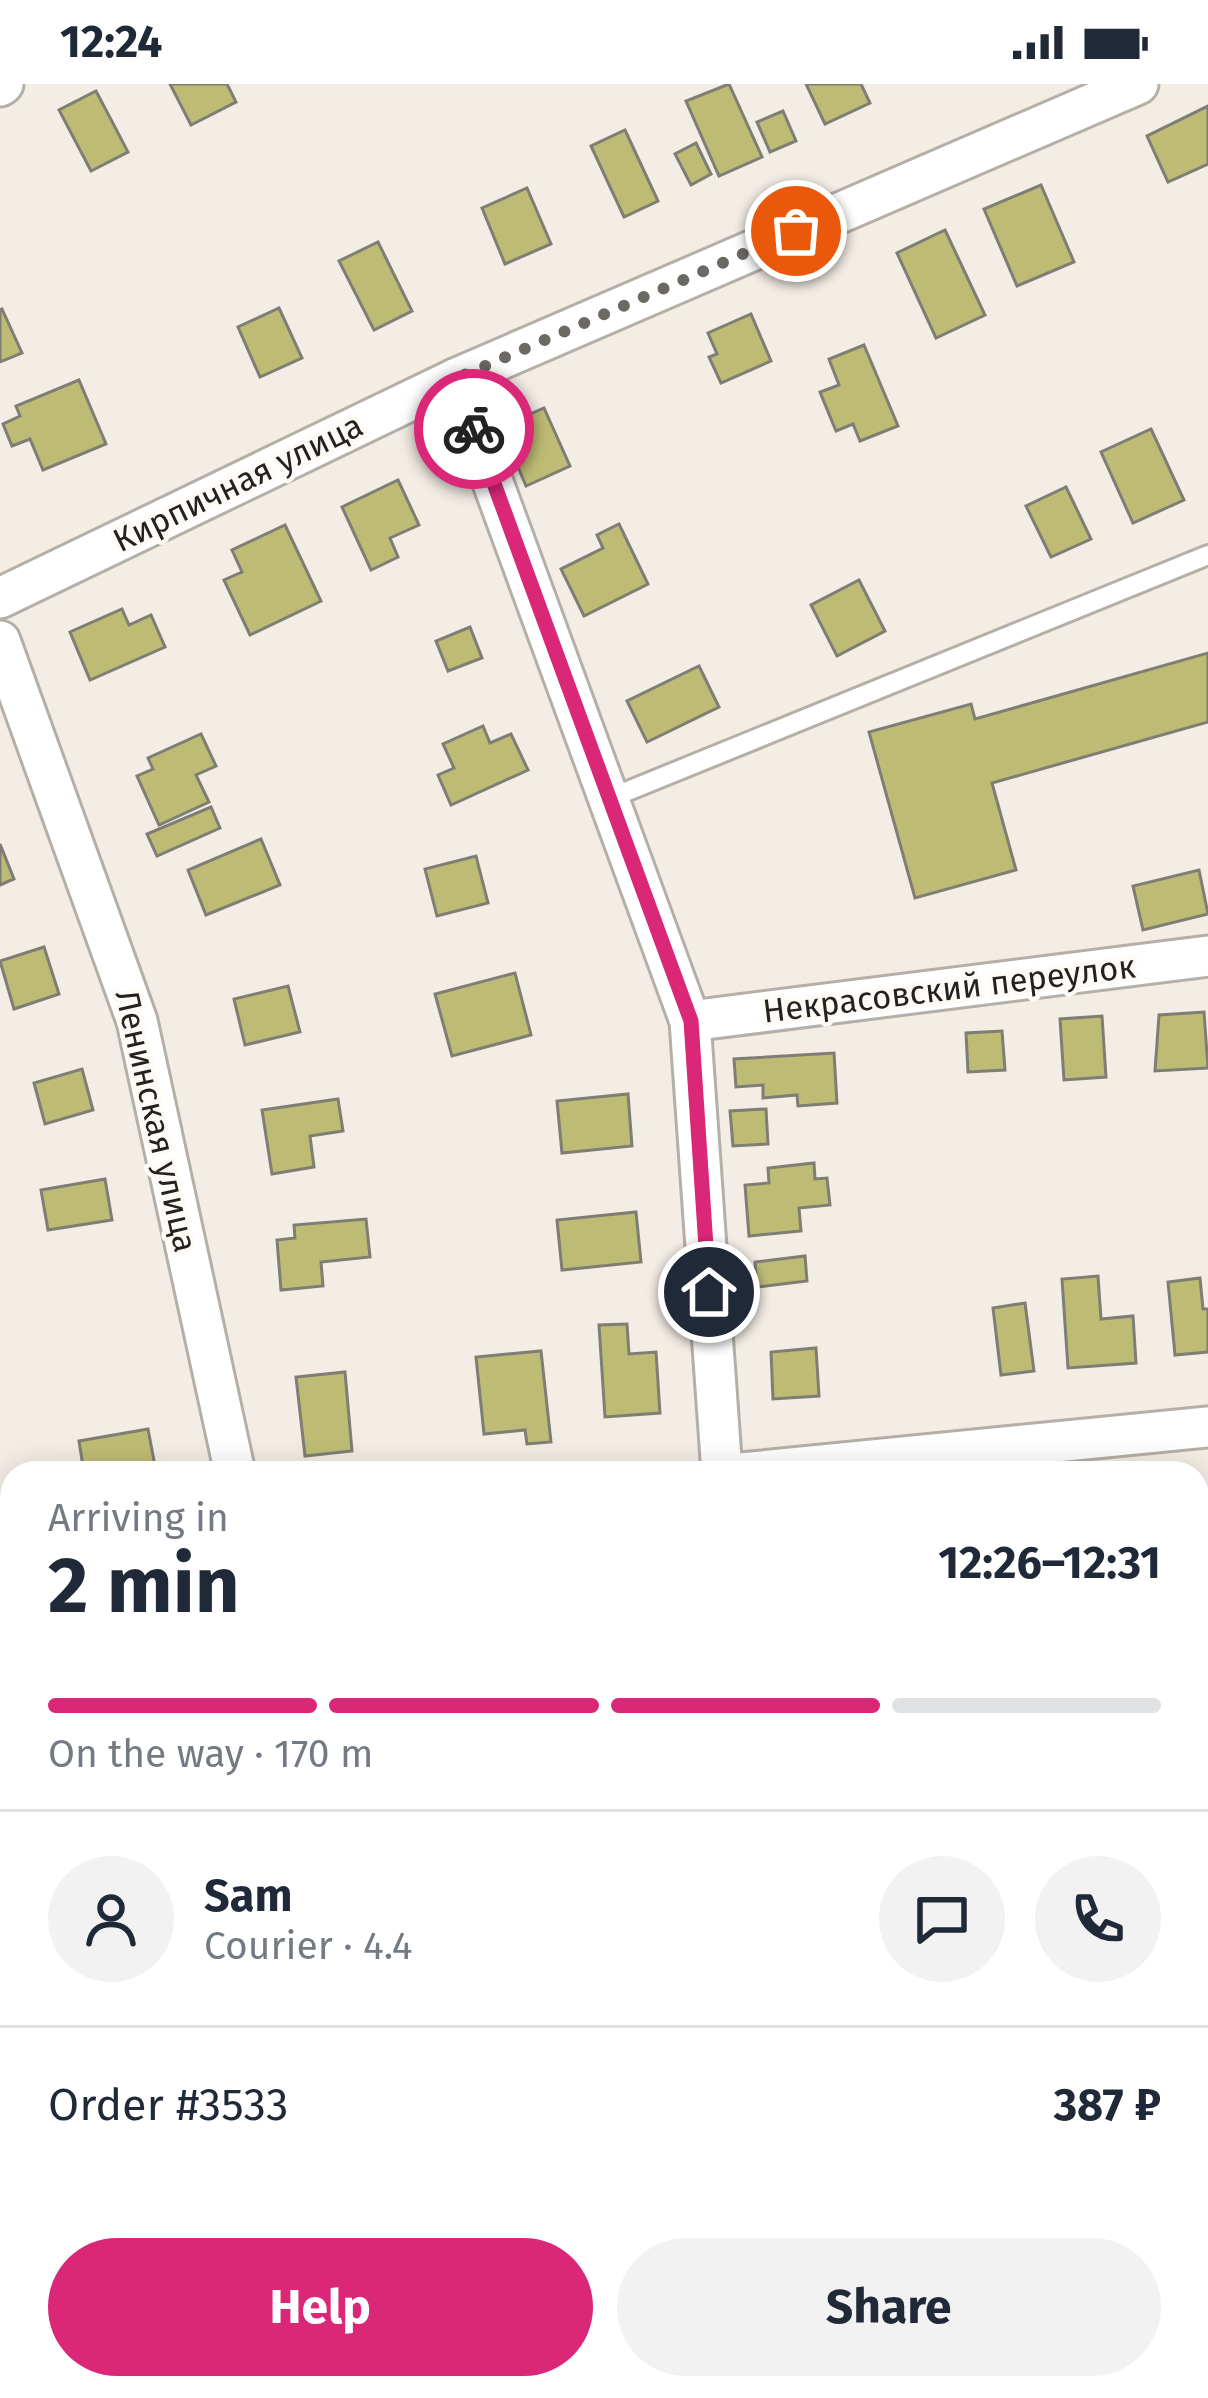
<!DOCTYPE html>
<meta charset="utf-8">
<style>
:root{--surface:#fff;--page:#f2f2f3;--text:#1f2937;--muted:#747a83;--line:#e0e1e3;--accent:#db2777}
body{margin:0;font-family:"Fira Sans",sans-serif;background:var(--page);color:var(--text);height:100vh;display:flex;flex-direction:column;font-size:45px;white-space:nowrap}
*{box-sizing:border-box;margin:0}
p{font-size:39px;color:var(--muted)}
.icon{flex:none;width:66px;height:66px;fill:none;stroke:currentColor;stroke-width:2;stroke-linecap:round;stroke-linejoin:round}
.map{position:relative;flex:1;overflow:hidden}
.drawer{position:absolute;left:0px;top:1377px;width:1209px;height:939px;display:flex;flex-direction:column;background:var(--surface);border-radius:36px 36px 0 0;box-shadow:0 6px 30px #0003}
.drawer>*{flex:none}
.pin{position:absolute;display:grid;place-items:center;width:102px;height:102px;color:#fff;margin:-51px;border:6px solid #fff;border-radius:50%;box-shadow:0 3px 12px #0007}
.courier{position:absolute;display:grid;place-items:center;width:120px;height:120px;margin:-60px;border:9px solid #db2777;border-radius:50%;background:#fff;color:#222;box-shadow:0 3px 15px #0007}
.head em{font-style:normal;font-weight:700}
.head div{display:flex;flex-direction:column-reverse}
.head{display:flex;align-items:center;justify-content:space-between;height:204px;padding:0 48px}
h1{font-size:78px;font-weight:700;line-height:90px}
.bar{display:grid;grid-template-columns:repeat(4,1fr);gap:18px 12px;align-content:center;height:144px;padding:0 48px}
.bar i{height:15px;border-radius:9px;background:var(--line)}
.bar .on{background:var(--accent)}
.bar p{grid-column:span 4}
.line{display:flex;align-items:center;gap:30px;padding:0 48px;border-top:3px solid var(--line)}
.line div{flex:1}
.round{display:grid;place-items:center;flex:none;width:126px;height:126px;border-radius:63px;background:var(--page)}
.cta{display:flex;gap:24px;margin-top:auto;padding:24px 48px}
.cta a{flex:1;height:138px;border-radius:72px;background:var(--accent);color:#fff;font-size:48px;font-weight:700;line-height:138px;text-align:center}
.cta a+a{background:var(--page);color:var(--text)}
.status{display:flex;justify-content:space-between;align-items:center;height:84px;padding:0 60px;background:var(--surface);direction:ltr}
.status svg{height:33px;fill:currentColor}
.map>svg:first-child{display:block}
.building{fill:#bebc74;stroke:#7e7e75;stroke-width:3}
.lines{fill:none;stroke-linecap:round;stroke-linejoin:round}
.lane-casing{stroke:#b4afa7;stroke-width:24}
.street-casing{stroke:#b4afa7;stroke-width:45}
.lane{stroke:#fff;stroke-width:18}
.street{stroke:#fff;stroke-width:39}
.done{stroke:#6c6964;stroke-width:12;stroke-dasharray:0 21.6}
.route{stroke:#db2777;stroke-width:15}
.labels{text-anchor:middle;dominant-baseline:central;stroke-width:9;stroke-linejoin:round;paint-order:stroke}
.street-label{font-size:33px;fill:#24221f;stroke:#fefbf6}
</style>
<div class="status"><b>12:24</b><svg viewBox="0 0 49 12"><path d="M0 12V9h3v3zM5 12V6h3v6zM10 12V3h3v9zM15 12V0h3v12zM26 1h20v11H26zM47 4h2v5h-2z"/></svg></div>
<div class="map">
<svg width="1208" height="2314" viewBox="0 0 1208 2314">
<rect width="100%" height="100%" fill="#f3ede5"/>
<g class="building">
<polygon points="170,0 227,0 236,18 191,41"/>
<polygon points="729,0 762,73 719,92 686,17"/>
<polygon points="806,0 861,0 870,19 825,40"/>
<polygon points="96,7 128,68 91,87 59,26"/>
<polygon points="1208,22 1208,80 1168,98 1147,52"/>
<polygon points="783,27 796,57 770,68 757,38"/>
<polygon points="625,46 658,117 624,133 591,62"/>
<polygon points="696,59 711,90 691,101 675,70"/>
<polygon points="1041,101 1074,178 1017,202 984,125"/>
<polygon points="527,104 551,160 505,180 482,124"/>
<polygon points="945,146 985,231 936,254 897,169"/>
<polygon points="378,158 412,227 374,246 339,177"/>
<polygon points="279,224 302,274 260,293 238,243"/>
<polygon points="2,225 22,269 0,278 0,226"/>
<polygon points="751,230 771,277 721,299 709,273 717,270 708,249"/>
<polygon points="864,261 898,342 860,357 853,340 836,347 820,308 839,301 829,275"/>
<polygon points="79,296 106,360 43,386 30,355 12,362 3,340 20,332 16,322"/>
<polygon points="544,324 570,382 526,402 501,343"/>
<polygon points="1151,345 1184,416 1133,439 1101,368"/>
<polygon points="398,396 419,441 390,454 398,473 371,486 342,423"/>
<polygon points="1066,403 1091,455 1051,473 1026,422"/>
<polygon points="619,440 648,500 584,532 561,485 603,464 597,451"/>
<polygon points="285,441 321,517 250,551 224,496 242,488 232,466"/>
<polygon points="859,496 885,547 837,572 811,521"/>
<polygon points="122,525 129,541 151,531 165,563 90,596 70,548"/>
<polygon points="470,543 482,574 448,587 436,557"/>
<polygon points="1208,569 1208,638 992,699 1016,786 915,814 869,648 971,620 975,635"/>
<polygon points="699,582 719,623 647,658 627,617"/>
<polygon points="483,642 490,659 511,650 528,686 451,721 438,691 454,684 443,660"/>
<polygon points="201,650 216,682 196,691 209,718 159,741 137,692 153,685 148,674"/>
<polygon points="211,723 220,744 157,772 147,750"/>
<polygon points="261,755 280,801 206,831 188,786"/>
<polygon points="0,760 14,795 0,801"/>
<polygon points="476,772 488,819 437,832 425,785"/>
<polygon points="1199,786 1208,830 1143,846 1133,802"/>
<polygon points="44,863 59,910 14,925 0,877"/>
<polygon points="515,889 531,951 452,972 435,910"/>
<polygon points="288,902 300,948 245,961 234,915"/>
<polygon points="1204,928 1208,984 1155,987 1159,931"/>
<polygon points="1102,932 1106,993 1064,996 1060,935"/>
<polygon points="1002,947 1005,986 968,988 966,949"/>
<polygon points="834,969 837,1019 798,1022 797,1011 763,1014 763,1001 736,1003 734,975"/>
<polygon points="82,985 93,1026 45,1040 34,999"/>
<polygon points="628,1010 632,1062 562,1069 557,1017"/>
<polygon points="338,1015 343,1047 310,1052 314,1083 272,1090 262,1026"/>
<polygon points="766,1025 768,1060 733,1062 730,1027"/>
<polygon points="814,1079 815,1095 827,1094 830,1121 799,1124 801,1147 749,1152 745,1101 769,1099 768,1084"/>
<polygon points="105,1095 112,1136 48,1146 41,1106"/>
<polygon points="636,1128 641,1178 562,1186 557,1136"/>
<polygon points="366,1135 370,1173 321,1178 323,1202 281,1206 277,1156 295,1154 294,1141"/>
<polygon points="805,1172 807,1197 757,1203 755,1178"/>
<polygon points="1098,1192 1101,1235 1133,1232 1136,1279 1068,1284 1062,1195"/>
<polygon points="1200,1194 1203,1225 1208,1225 1208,1268 1175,1271 1168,1198"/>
<polygon points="1025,1219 1034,1287 1001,1291 993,1224"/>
<polygon points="627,1240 629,1270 656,1268 660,1329 605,1333 599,1241"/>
<polygon points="816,1264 819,1312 773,1315 771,1268"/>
<polygon points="541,1267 551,1358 527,1360 525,1346 484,1350 476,1273"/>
<polygon points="345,1288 352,1367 305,1372 296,1293"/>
<polygon points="148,1345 155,1382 84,1389 79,1357"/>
<polygon points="1208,1434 1208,1513 1197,1515 1197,1436"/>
<polygon points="8,1565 12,1608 0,1610 0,1566"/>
<polygon points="1203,1686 1208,1686 1208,1804 1197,1804 1197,1740 1208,1740"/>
<polygon points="1208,2066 1208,2146 1197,2147 1197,2067"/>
</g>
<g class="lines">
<g class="lane-casing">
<g id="lane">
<polyline points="613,713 1208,471"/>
<polyline points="497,2314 604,2304"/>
</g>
</g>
<g class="street-casing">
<g id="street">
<polyline points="0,2 3,0"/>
<polyline points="455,295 690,937 722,1389"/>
<polyline points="0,514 455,295 1138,0"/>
<polyline points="0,557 137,937 235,1389"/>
<polyline points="690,937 1208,872"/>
<polyline points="741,1389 1208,1343"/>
<polyline points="0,1475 12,1473"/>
<polyline points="1197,1888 1208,1887"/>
<polyline points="330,2304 331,2314"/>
<polyline points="820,2304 821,2314"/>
</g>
</g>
<use href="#lane" class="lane"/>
<use href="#street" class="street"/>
</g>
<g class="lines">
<polyline class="done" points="474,345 455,295 796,147"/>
<polyline class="route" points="474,345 691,937 709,1208"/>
</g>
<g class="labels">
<g class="street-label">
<text transform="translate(238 399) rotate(-26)">Кирпичная улица</text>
<text transform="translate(949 905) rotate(-7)">Некрасовский переулок</text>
<text transform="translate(156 1037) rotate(77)">Ленинская улица</text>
</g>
</g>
</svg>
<div class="pin" style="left:796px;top:147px;background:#ea580c"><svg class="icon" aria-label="bag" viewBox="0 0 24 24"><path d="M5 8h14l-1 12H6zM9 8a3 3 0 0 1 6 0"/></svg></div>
<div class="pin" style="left:709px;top:1208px;background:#1f2937"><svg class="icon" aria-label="home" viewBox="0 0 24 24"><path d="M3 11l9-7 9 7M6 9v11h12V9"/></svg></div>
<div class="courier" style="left:474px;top:345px"><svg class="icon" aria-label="bike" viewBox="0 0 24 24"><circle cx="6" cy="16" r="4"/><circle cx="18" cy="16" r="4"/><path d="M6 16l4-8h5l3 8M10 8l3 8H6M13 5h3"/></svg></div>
<section class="drawer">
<div class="head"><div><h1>2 min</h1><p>Arriving in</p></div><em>12:26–12:31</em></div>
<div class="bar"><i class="on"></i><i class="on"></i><i class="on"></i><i></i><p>On the way · 170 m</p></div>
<div class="line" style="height:216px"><a class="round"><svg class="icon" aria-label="person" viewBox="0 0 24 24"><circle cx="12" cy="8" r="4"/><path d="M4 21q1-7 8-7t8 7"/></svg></a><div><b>Sam</b><p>Courier · 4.4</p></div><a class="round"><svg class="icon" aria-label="chat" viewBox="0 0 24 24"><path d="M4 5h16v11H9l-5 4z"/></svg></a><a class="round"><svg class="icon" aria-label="phone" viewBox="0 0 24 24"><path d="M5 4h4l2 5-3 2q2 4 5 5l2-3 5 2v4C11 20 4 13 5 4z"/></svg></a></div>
<div class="line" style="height:156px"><div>Order #3533</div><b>387 ₽</b></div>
<div class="cta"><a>Help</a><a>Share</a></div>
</section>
</div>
